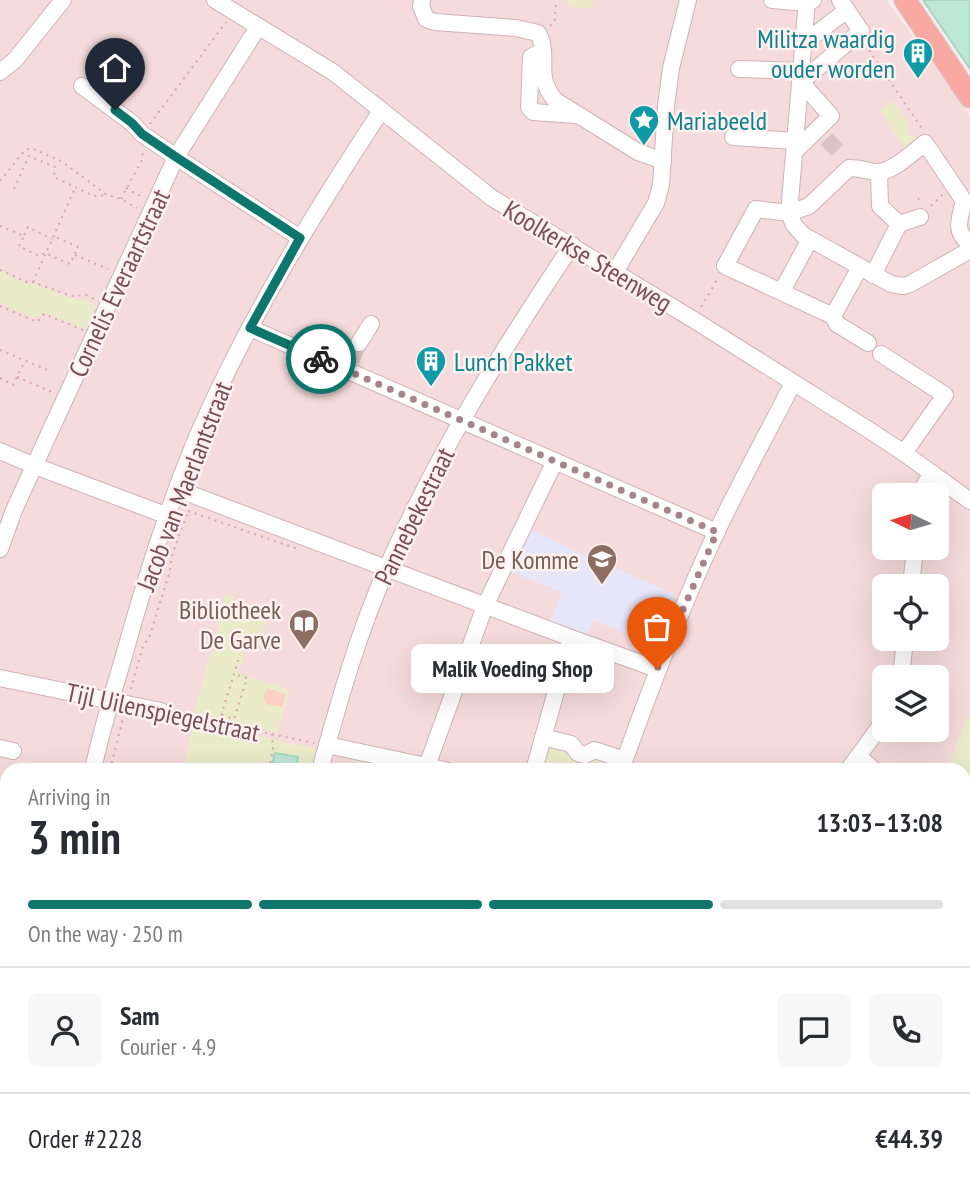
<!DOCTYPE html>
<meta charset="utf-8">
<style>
:root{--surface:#fff;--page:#f7f7f7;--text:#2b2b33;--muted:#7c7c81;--line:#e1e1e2;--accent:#0f766e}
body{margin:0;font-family:"PT Sans Narrow",sans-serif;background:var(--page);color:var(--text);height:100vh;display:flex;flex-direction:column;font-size:26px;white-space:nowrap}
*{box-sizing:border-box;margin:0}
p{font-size:23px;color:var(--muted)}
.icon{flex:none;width:38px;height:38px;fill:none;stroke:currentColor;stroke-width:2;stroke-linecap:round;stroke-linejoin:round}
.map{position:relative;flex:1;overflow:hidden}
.drawer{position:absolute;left:0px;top:763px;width:971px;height:436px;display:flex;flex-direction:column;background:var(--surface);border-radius:21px 21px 0 0;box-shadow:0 7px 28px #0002}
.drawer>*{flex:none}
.needle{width:46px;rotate:275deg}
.fabs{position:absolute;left:872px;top:483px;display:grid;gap:14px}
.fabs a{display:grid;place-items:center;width:77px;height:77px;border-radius:10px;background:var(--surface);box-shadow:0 7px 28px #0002;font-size:35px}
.pin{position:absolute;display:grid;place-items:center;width:60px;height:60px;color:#fff;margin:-72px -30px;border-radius:50% 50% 50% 0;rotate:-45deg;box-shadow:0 0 7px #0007}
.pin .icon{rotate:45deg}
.courier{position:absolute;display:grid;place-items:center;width:70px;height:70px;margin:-35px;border:5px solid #0f766e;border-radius:50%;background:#fff;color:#222;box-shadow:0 2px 9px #0007}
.bubble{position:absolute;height:49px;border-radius:10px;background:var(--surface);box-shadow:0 7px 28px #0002;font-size:23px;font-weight:700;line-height:49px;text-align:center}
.head em{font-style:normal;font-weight:700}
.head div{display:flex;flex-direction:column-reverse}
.head{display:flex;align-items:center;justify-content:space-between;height:119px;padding:0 28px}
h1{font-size:46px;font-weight:700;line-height:52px}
.bar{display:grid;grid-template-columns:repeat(4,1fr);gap:10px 7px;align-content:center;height:84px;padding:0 28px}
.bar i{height:9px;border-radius:5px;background:var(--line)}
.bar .current{background:var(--accent)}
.bar p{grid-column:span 4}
.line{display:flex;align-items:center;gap:18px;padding:0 28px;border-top:2px solid var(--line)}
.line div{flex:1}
.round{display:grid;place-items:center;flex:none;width:74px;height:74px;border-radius:10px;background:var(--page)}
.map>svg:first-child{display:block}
.residential{fill:#f6dbdc;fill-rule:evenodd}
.industrial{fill:#e9dcde}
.education{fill:#e7e6f9}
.green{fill:#eaebc8}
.sand{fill:#fbd0c5}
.water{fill:#bee7d5;stroke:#a4d8c2;stroke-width:2}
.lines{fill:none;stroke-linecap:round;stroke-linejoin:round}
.minor-tunnel{stroke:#dbc3c5;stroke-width:16;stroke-dasharray:16 8;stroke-linecap:butt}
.minor-casing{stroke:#d2b1b6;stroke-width:18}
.major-casing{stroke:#d4c6c9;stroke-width:23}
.path{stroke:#d7a4ae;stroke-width:2;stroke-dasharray:2 5;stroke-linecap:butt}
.minor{stroke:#fff;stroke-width:16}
.major{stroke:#f9a8a4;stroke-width:21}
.done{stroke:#a6848a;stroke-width:7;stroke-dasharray:0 12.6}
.route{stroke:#0f766e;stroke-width:9}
.labels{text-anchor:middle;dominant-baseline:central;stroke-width:5;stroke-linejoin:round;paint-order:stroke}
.culture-label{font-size:26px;fill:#0d838f;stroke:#fff1f0;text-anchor:start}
.street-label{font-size:26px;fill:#784d56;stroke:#fff1f0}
.education-label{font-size:26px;fill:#785e54;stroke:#fff1f0;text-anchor:end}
</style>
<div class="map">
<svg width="970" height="1198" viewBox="0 0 970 1198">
<rect width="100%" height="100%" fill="#fceaea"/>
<g class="residential">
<path d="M0,0H887L970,115V718L967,717L947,770H7V1154L0,1153ZM884,495H936V548H884ZM884,586H936V639H884ZM884,677H936V730H884Z"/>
<polygon points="964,794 970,796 970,1011 964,1014"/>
<polygon points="970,1030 970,1198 776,1198 774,1192 964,1192 964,1032"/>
<polygon points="10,1192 601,1192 601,1198 9,1198"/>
</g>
<polygon class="industrial" points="0,1153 7,1154 7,1192 10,1192 9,1198 0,1198"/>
<polygon class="education" points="532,530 575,551 675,594 653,645 644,641 646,634 637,631 635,635 625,633 594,620 588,635 550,621 562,592 511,572"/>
<g class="green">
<polygon points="567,0 595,0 590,9 570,7"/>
<polygon points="891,102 895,103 910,126 907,135 915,136 917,141 913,149 904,147 880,111"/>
<polygon points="0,270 29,284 32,283 69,297 88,301 96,305 85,330 44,312 36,319 0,303"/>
<polygon points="225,595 234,597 232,607 267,620 257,650 247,647 238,673 290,690 277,732 194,712 217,631"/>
<polygon points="967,717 970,718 970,796 964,794 964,770 947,770"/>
<polygon points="194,722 318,749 312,770 182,770"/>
<polygon points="546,741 615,761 613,770 538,770"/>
</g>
<polygon class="sand" points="267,688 286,694 282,707 266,704 263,698"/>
<g class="water">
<polygon points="923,0 970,0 970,69"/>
<polygon points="275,753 298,757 296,767 276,764 274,770 271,770"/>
</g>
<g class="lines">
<g class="minor-tunnel">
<polyline points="826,139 843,156"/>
<polyline points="351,361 359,343"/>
</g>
<g class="minor-casing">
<g id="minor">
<polyline points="215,0 333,72 492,198 694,320 869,430 904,453 970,501"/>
<path d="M422,0L421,6L426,19L435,22L516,28L538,33C551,57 533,76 556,101L638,152L663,161"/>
<polyline points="772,0 807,3 813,0"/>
<polyline points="807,0 789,213 794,225 803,235 891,284 903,286 910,284 970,250"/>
<polyline points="803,44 847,10"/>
<polyline points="543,51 531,57 529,107 533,112 576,115"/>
<polyline points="739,69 801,71"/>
<polyline points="0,72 15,60 63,0"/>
<polyline points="82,86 132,123 142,134 176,157 300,238"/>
<polyline points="733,137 795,141"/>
<polyline points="795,151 831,116 801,82 861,31 840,0"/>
<polyline points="899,224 920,217"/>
<polyline points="615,272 656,203 661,185 666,106 671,68 688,0"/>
<polyline points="873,275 899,224 880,206 879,172"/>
<polyline points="782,291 810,239"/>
<polyline points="833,316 860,267"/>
<polyline points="250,328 717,532"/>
<polyline points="359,343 371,324"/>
<path d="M868,343L837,324L833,316L725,266L756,209L789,213L809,206L849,168C859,168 868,171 877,172C892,173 913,152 925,143L964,201C960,217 953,233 970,243"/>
<polyline points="881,354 945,395 904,453"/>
<polyline points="0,451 35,466 168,516"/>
<polyline points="177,489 571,638"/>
<polyline points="921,495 924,486 932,473"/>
<polyline points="0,549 14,510 176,157 258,27"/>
<polyline points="911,586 915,548"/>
<polyline points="901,677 905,639"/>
<polyline points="0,678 161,711"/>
<polyline points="543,737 571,744 578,753 585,755 595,750 624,760"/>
<polyline points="327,745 445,770"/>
<polyline points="0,748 13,751"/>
<polyline points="859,757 874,770"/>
<polyline points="427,766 485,606 555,461"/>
<path d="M93,770C101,730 114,691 125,652C146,577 169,502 200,430C249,318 314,213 381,111"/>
<path d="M320,770C339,702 358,633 387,568C437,453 503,349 572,245"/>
<polyline points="534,770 571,638 657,669"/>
<path d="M621,770C650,689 680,609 717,531C741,481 768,432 793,383"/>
<polyline points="848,770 884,721"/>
<polyline points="964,818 970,820"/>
<polyline points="0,991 7,992"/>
<polyline points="964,1024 970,1022"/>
<polyline points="750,1192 752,1198"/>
</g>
</g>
<g class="major-casing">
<g id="major">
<polyline points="905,0 970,97"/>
<polyline points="0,1153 7,1154"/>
<polyline points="719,1192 727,1198"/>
</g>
</g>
<g class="path">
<polyline points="550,26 555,20 556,0"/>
<polyline points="871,43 870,52 923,130"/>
<polyline points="150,124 226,22"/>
<polyline points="0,181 25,150 31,148 61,161 107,195 121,199 137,208"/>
<polyline points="126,188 142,197"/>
<polyline points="14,189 29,156 55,167 54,177 94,196 106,195"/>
<polyline points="918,198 922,203"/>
<polyline points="121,199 142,160 143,156 141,150"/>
<polyline points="931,206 944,193"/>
<polyline points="0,226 24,236 19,246 39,256 45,253 70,264 78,247 53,236"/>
<polyline points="24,235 28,227 52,239"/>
<polyline points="75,255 108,269"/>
<polyline points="0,270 29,283 33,282 71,296 86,295 94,299"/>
<polyline points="33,282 75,188"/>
<polyline points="0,306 37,322 44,314 83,330"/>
<polyline points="701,307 718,278"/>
<polyline points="0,350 50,371"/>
<polyline points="17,377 52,392"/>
<polyline points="0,378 13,385 25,361"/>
<polyline points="188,511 298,549"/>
<polyline points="131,689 143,646 149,638 170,571 172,555 188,511"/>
<polyline points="176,714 314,743"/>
<polyline points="222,715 234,719 247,678 234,674"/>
<polyline points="219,722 240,655"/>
<polyline points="110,770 123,718"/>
<polyline points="269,770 273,749 272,734"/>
<polyline points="615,1192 616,1198"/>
</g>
<use href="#minor" class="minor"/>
<use href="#major" class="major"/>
</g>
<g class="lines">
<polyline class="done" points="321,359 717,532 657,669"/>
<polyline class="route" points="115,110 132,123 142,134 176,157 300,238 250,328 321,359"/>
</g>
<defs>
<g id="building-pin" transform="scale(1.575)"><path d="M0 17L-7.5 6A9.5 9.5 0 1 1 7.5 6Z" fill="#0f9aa8" stroke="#fff1f0"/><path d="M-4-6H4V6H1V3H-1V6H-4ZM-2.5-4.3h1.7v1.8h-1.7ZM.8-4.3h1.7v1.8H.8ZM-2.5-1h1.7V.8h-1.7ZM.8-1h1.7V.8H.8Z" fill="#fff"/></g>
<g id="sight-pin" transform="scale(1.575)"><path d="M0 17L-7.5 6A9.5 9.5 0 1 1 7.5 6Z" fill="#0f9aa8" stroke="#fff1f0"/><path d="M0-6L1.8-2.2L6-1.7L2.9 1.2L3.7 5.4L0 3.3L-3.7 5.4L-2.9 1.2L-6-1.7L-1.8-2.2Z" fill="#fff"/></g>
<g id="school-pin" transform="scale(1.575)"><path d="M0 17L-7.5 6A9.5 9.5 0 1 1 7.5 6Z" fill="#8d6e63" stroke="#fff1f0"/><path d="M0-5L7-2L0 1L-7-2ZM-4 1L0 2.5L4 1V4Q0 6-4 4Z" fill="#fff"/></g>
<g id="library-pin" transform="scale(1.575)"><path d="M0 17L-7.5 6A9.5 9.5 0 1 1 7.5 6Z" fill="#8d6e63" stroke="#fff1f0"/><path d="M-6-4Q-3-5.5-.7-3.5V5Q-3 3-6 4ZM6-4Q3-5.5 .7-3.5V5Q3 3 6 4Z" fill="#fff"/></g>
</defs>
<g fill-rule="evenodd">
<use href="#building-pin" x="918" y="53"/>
<use href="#sight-pin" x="644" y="120"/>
<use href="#building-pin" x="431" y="361"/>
<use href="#school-pin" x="602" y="559"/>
<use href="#library-pin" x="304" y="624"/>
</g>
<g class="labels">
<g class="culture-label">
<text x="895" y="38" text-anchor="end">Militza waardig<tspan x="895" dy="30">ouder worden</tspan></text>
<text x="667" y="120">Mariabeeld</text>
<text x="454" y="361">Lunch Pakket</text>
</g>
<g class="street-label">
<text transform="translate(588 256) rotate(31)">Koolkerkse Steenweg</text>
<text transform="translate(119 283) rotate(-65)">Cornelis Everaartstraat</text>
<text transform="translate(184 486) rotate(-69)">Jacob van Maerlantstraat</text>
<text transform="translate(414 516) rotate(-64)">Pannebekestraat</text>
<text transform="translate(163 712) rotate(12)">Tijl Uilenspiegelstraat</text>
</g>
<g class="education-label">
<text x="579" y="559">De Komme</text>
<text x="281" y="609">Bibliotheek<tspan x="281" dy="30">De Garve</tspan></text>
</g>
</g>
</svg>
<div class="fabs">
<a><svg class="needle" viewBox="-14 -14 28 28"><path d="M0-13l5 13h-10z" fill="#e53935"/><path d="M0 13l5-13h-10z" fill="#7c7c81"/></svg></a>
<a><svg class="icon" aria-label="locate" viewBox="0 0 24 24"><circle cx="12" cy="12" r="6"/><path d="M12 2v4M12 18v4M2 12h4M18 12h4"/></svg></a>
<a><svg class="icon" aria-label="layers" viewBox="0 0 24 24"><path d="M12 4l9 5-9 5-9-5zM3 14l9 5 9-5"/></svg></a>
</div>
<div class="pin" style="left:657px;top:669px;background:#ea580c"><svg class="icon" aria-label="bag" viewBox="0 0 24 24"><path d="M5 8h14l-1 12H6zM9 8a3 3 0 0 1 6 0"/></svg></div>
<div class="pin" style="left:115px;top:110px;background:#1f2937"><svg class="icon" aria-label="home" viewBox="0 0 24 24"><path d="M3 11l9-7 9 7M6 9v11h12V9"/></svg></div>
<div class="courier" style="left:321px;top:359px"><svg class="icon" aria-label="bike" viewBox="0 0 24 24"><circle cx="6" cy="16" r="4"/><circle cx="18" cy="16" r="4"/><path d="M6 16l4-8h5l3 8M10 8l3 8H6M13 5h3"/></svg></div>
<div class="bubble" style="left:411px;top:644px;width:203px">Malik Voeding Shop</div>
<section class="drawer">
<div class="head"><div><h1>3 min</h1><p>Arriving in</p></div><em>13:03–13:08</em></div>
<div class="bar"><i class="current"></i><i class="current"></i><i class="current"></i><i></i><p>On the way · 250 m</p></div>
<div class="line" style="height:126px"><a class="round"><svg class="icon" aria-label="person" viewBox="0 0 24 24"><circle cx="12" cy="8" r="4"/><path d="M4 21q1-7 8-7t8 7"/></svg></a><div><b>Sam</b><p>Courier · 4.9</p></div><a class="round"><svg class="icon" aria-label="chat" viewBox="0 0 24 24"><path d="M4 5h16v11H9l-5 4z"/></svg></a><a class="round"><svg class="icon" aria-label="phone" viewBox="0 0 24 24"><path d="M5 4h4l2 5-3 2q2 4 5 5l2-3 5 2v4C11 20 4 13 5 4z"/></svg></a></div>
<div class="line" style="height:91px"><div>Order #2228</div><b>€44.39</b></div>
</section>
</div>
